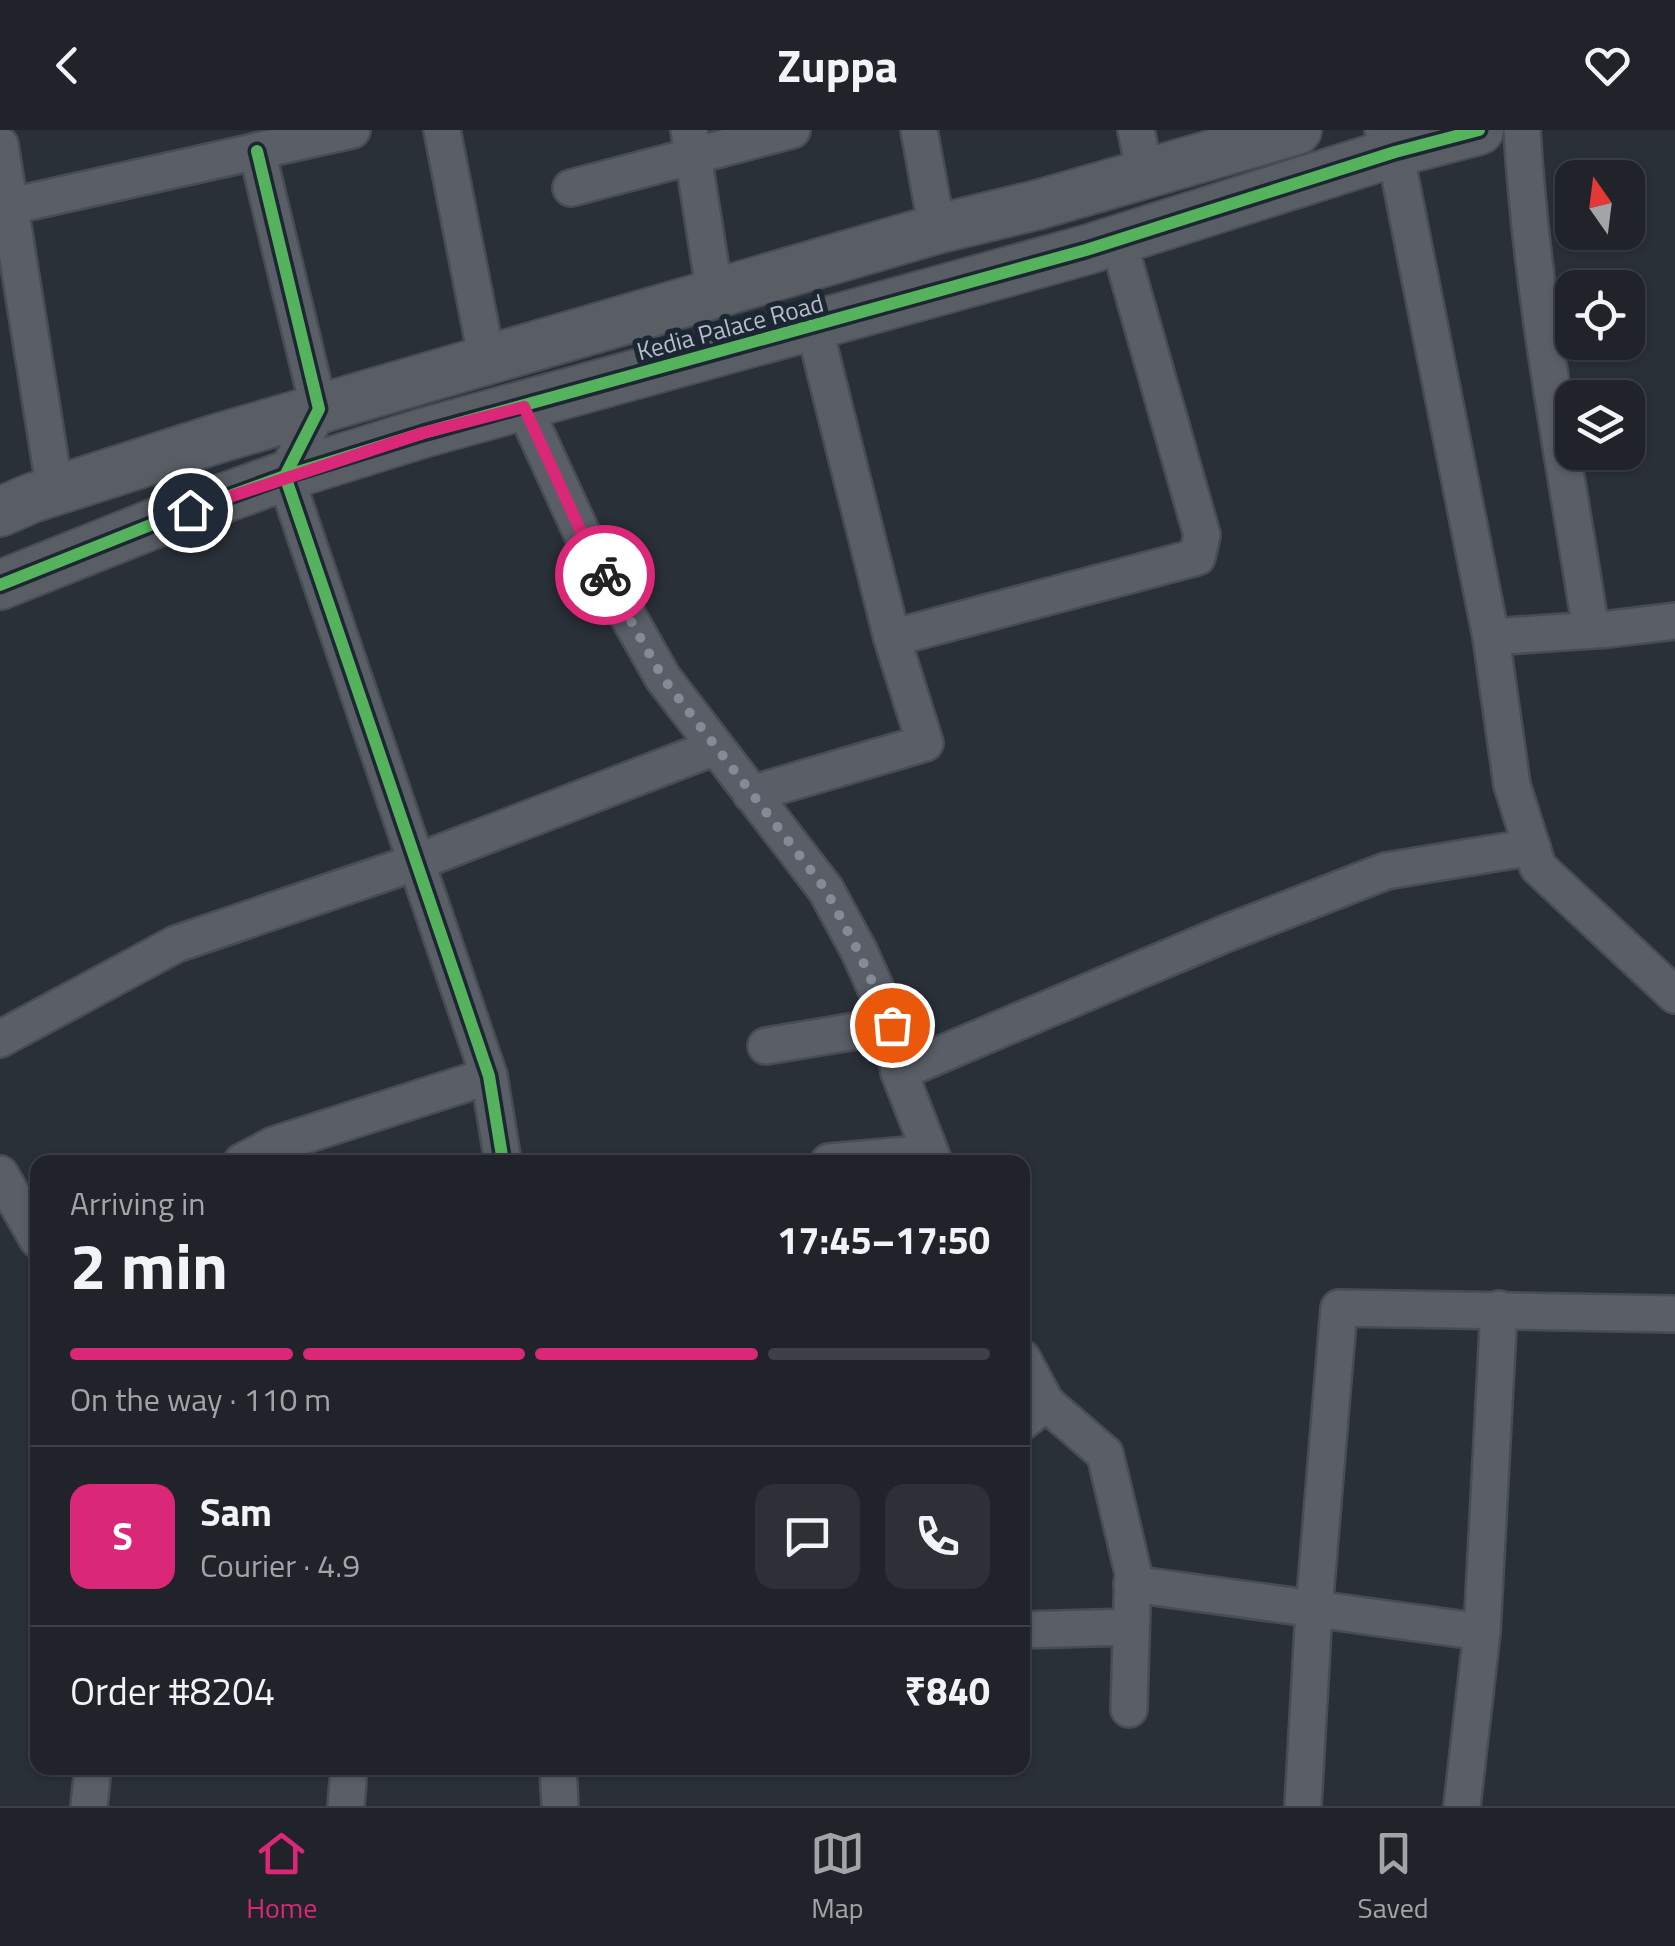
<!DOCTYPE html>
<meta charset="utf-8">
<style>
:root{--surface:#20242a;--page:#2d3036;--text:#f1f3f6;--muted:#a2a4a8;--line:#3d4147;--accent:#db2777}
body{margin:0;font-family:"Titillium Web",sans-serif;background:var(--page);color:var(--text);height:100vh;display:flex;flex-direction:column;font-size:38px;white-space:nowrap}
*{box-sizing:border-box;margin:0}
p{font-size:32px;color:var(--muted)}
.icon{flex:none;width:55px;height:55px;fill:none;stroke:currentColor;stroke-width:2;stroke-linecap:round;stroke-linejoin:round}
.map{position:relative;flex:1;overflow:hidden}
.side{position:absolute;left:30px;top:1025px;width:1000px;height:620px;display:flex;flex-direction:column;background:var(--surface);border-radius:20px;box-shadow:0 2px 8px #0004,0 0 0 2px var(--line)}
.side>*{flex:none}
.needle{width:65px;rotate:346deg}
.controls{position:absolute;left:1555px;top:30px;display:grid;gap:20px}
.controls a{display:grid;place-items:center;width:90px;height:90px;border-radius:20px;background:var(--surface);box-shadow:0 2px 8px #0004,0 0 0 2px var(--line);font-size:50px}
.pin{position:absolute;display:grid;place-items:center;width:85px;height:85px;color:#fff;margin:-42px;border:5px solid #fff;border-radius:50%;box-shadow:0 2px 10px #0007}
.courier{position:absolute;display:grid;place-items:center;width:100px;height:100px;margin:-50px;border:8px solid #db2777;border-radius:50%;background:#fff;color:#222;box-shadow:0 2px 12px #0007}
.headline em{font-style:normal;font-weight:700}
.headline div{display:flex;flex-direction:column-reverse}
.headline{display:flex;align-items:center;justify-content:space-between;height:170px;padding:0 40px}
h1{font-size:65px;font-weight:700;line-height:75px}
.bar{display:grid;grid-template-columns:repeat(4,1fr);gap:15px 10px;align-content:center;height:120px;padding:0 40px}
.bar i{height:12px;border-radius:8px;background:var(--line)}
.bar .current{background:var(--accent)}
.bar p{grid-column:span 4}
.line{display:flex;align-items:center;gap:25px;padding:0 40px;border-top:2px solid var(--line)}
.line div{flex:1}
.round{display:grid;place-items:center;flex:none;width:105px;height:105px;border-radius:20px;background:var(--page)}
header{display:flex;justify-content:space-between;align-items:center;height:130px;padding:0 40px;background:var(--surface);font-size:45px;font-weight:700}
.tabs{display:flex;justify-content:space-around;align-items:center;height:140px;border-top:2px solid var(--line);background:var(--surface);font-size:28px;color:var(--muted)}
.tabs a{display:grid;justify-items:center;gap:5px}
.tabs .current{color:var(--accent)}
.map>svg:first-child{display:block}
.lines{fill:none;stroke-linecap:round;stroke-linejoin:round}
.street-casing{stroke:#484c53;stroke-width:40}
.secondary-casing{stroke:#484c53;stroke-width:52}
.street{stroke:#5a5e66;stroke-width:35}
.secondary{stroke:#595d64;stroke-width:48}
.cycleway-casing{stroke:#1d2633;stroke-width:19}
.cycleway{stroke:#56b35d;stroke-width:12}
.done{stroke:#848b96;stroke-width:10;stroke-dasharray:0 18}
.route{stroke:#db2777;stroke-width:12}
.labels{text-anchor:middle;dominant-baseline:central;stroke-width:10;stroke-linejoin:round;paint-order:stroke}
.street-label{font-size:25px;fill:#b4bcc9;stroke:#1d2633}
</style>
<header><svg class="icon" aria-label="back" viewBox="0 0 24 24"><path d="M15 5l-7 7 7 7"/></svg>Zuppa<svg class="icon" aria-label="heart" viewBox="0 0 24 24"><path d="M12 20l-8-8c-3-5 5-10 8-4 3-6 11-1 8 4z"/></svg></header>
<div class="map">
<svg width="1675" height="1676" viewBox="0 0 1675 1676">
<rect width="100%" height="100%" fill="#2a3038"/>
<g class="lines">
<g class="street-casing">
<g id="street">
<polyline points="442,0 487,230"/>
<polyline points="689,0 715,165"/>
<polyline points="919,0 937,99"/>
<polyline points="1136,0 1145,44"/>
<polyline points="1383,0 1395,22 1491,507 1512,655 1538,737 1675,865"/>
<path d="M1522,0C1532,168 1565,334 1591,500"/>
<polyline points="0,15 55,361"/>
<polyline points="257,21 319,279 285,346 489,946 503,1032"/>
<polyline points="571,58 792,0"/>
<polyline points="11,76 352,0"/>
<polyline points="524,277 584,408 663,548 826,760 859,821 892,895 899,942 934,1032"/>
<polyline points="1491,507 1609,499 1675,491"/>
<polyline points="892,508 1197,427 1202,405 1118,110"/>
<polyline points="751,664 925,613 892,508 814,197"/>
<polyline points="0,909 176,814 417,732 715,617"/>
<polyline points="766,916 892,895"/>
<polyline points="899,942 1227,803 1386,741 1532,717"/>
<polyline points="242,1032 274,1015 489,946"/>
<polyline points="829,1032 930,1023"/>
<polyline points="0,1044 38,1110"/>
<polyline points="1022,1228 1046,1273 1105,1324 1133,1442 1129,1579"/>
<polyline points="1022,1292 1046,1273"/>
<polyline points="1132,1454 1482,1502"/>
<polyline points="1022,1500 1131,1497"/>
<polyline points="558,1638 560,1676"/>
<polyline points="89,1676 93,1638"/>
<polyline points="346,1676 349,1638"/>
<polyline points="1303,1676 1314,1480 1339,1178 1675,1184"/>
<polyline points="1462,1676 1482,1502 1499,1179"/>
</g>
</g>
<g class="secondary-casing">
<g id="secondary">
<polyline points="0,382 32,368 219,308 937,99 1037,75 1297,0"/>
<polyline points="0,455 158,392 285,346 423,303 1086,120 1395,22 1479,0"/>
</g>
</g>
<use href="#street" class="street"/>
<use href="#secondary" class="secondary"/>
<g class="cycleway-casing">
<g id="cycleway">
<polyline points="257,21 319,279 285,346 489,946 503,1032"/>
<polyline points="0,455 158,392 285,346 423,303 1086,120 1395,22 1479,0"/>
</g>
</g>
<use href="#cycleway" class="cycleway"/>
</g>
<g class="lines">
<polyline class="done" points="605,445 663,548 826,760 858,821 892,895"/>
<polyline class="route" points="190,380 423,303 524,277 584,408 605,445"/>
</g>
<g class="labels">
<g class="street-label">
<text transform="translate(730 197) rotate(-15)">Kedia Palace Road</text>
</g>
</g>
</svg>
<div class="controls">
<a><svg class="needle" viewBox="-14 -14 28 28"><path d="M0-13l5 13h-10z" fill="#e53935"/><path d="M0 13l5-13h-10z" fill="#a2a4a8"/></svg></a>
<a><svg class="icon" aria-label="locate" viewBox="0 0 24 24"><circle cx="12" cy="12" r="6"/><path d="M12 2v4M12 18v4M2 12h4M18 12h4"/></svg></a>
<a><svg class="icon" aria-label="layers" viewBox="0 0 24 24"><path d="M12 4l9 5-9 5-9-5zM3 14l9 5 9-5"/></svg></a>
</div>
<div class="pin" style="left:892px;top:895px;background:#ea580c"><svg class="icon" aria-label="bag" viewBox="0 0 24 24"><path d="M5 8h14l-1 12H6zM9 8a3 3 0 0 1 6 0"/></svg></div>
<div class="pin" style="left:190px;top:380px;background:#1f2937"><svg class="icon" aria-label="home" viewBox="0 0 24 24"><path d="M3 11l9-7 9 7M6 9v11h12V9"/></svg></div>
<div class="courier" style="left:605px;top:445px"><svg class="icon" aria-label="bike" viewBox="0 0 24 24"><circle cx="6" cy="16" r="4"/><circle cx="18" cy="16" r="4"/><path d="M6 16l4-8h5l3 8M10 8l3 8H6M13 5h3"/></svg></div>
<section class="side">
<div class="headline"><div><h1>2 min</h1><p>Arriving in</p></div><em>17:45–17:50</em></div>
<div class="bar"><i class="current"></i><i class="current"></i><i class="current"></i><i></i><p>On the way · 110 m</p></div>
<div class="line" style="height:180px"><b class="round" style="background:var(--accent);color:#fff">S</b><div><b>Sam</b><p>Courier · 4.9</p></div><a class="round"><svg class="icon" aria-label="chat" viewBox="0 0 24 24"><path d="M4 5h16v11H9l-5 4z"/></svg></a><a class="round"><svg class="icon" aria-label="phone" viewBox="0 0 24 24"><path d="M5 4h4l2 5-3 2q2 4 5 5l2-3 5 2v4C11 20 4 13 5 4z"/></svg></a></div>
<div class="line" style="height:130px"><div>Order #8204</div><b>₹840</b></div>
</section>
</div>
<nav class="tabs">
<a class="current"><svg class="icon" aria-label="home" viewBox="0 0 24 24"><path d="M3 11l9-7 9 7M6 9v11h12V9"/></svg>Home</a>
<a><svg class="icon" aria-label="map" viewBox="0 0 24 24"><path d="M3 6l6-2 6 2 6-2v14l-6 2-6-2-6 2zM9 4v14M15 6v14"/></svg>Map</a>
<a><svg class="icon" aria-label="saved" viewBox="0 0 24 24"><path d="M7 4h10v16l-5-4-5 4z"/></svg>Saved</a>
</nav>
